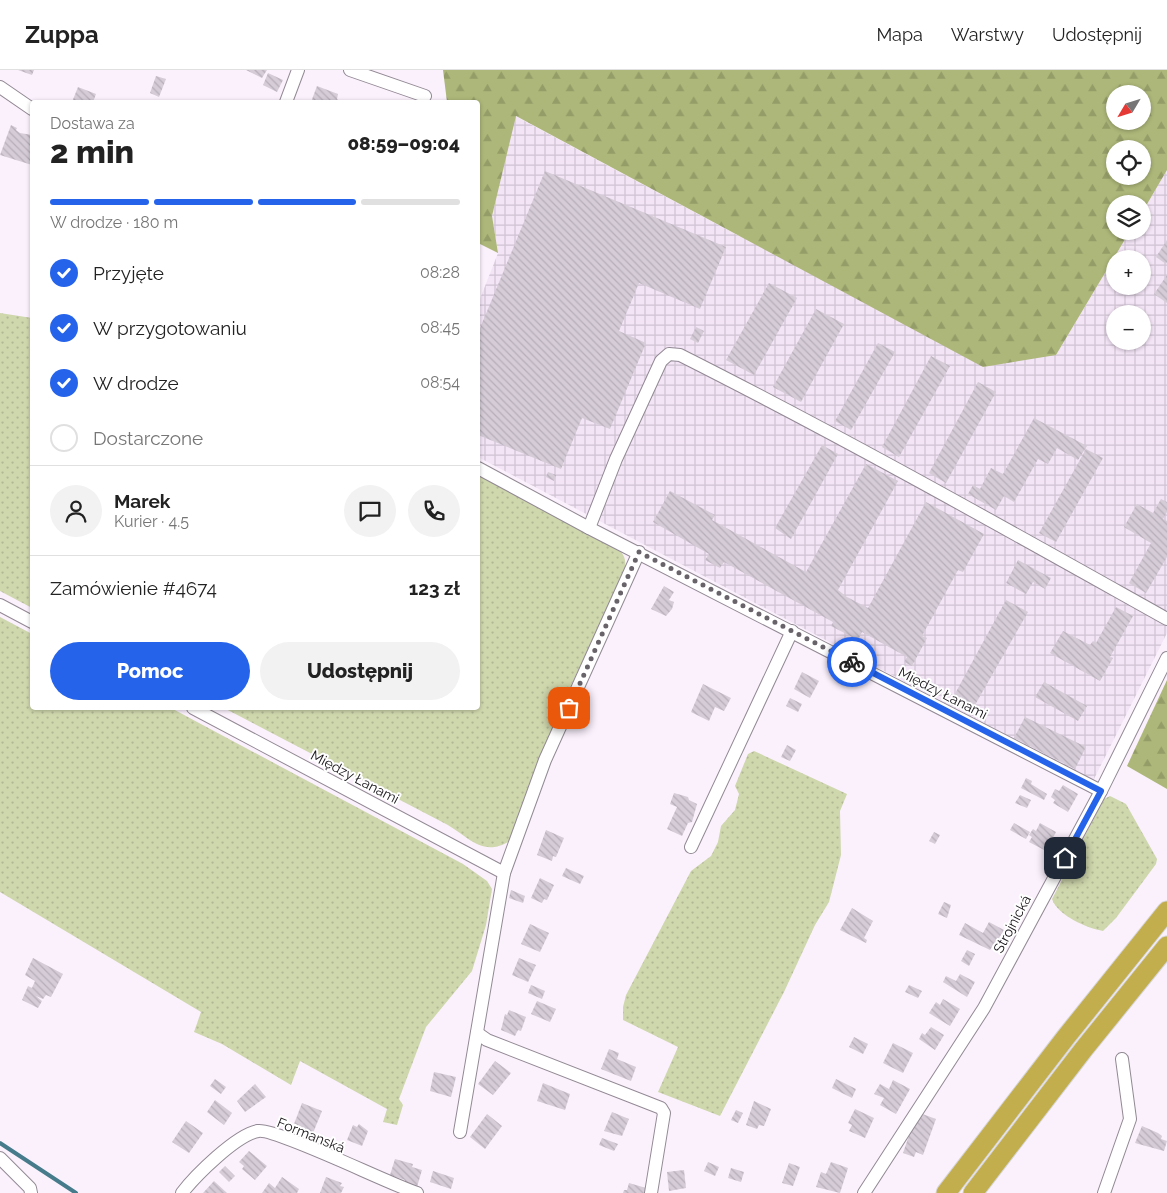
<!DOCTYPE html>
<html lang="pl">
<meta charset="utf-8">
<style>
:root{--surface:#fff;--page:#f2f2f2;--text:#222;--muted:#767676;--line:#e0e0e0;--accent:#2563eb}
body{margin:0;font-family:Raleway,sans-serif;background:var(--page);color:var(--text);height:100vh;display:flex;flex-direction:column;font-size:19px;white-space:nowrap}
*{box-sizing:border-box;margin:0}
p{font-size:16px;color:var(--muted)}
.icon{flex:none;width:28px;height:28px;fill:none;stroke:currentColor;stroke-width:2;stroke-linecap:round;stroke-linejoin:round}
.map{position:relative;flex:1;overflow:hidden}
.sheet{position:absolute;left:30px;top:30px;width:450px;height:610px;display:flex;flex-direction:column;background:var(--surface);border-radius:5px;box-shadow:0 1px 4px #0004}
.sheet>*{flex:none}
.needle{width:32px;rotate:232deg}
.buttons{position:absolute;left:1106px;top:15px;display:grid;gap:10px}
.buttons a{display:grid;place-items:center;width:45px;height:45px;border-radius:50%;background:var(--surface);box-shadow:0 1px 4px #0004;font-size:25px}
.pin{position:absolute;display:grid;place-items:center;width:42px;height:42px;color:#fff;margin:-21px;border-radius:10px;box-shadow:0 2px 8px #0006}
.courier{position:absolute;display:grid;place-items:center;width:50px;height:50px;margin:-25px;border:4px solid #2563eb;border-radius:50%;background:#fff;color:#222;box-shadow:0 1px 6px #0007}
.headline em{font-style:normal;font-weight:800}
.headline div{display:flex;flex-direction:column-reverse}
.headline{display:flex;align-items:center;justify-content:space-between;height:85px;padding:0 20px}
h1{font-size:32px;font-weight:800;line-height:38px}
.bar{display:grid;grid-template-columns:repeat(4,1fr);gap:8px 5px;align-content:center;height:60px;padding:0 20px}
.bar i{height:6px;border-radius:4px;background:var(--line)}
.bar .current{background:var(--accent)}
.bar p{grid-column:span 4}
.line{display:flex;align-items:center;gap:12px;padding:0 20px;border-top:1px solid var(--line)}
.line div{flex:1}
.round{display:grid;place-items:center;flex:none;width:52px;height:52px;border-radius:26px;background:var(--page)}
ol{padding:0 20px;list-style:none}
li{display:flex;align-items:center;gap:15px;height:55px}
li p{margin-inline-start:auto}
li .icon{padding:5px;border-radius:50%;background:var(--accent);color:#fff;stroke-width:4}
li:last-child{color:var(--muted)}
li i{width:28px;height:28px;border:2px solid var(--line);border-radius:50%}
.primary-button{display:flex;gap:10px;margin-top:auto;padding:10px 20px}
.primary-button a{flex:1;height:58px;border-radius:30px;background:var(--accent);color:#fff;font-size:20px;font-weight:800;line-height:58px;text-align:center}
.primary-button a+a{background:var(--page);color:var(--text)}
header{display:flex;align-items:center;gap:30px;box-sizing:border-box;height:70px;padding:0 25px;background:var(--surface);border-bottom:1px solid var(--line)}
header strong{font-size:24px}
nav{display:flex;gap:28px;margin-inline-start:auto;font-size:18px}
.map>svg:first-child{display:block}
.industrial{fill:url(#industrial-grid);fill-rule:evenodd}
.grass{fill:url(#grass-dots)}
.forest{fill:url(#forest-firs);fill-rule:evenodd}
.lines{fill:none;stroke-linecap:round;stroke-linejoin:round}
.stream{stroke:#457b8a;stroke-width:4}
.building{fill:url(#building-back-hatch)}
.minor-casing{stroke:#928994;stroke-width:14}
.highway-casing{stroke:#d6d5d6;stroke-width:21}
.minor{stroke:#fff;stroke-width:12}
.highway{stroke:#c2ae4d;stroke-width:19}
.done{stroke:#686269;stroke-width:5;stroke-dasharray:0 9}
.route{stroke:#2563eb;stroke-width:6}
.labels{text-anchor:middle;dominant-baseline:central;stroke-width:4;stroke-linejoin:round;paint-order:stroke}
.street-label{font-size:14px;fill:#191519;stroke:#fff}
</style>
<header>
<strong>Zuppa</strong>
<nav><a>Mapa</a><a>Warstwy</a><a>Udostępnij</a></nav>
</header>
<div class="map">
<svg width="1167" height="1123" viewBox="0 0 1167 1123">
<defs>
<pattern id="industrial-grid" width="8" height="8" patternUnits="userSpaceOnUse" patternTransform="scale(1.25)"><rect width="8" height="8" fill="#f3e4f6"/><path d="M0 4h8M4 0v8" fill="none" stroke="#d0c3d2"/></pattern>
<pattern id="grass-dots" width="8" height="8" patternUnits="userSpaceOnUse" patternTransform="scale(1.25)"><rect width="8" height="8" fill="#cfd7ad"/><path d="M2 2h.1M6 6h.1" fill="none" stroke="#b1b894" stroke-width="1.8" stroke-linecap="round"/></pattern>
<pattern id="forest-firs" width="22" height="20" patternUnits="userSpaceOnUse" patternTransform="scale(1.25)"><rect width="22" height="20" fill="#adb779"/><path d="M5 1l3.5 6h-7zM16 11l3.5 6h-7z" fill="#949c68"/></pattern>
<pattern id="building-back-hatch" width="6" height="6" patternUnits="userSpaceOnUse" patternTransform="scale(1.25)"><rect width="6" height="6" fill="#d5ccd7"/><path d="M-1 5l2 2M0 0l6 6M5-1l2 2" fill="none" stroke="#b6aeb8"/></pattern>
</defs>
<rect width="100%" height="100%" fill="#fbf1fd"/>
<path class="industrial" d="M515,46L737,165L1056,285L1130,161H1142L1143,141L1167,100V563L1093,711L478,387V234L498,183L492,146ZM1115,189H1142V216H1115ZM1115,244H1142V271H1115Z"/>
<g class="grass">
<polygon points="0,243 32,248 32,538 0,521"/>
<path d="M478,404L621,482C628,490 625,499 622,509L562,634L511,770C482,789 469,766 444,753L224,638H478Z"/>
<polygon points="0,547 32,564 32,638 171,638 463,794 487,811 492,819 486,855 472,901 426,957 399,1029 403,1035 397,1055 383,1052 387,1039 300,991 291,1015 222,974 194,962 201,942 0,822"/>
<polygon points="754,681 847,724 840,741 841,785 829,832 815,855 784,922 720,1046 658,1022 678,977 623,950 623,937 626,925 691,801 711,786 718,772 721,756 735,740 739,724 735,716 748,684"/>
<path d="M1110,726L1126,734L1157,789L1156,794L1116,848L1103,861C1087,858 1058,846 1052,829L1104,729Z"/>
</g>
<g class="forest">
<path d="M443,0H1167V100L1143,141L1142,134H1115V161H1130L1056,285L983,297L516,46L492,146L498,183L478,173V32H447ZM1115,24H1142V51H1115ZM1115,79H1142V106H1115Z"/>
<polygon points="1167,610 1167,719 1127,696"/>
</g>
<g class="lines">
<polyline class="stream" points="0,1073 76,1123"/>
</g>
<g class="building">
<polygon points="18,0 34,0 32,5"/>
<polygon points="246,0 267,0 262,8"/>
<polygon points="268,3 283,10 277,22 263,15"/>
<polygon points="156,6 166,9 159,27 150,23"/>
<polygon points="317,16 338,24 337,29 340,32 311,32"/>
<polygon points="78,17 96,24 93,32 72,32"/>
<polygon points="11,55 17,58 16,60 20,63 32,65 32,95 0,85"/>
<polygon points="545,101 726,177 700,239 639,213 619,261 646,273 610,359 582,348 561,399 478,365 478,263"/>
<polygon points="1167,170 1167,192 1166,194 1156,187"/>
<polygon points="1167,205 1167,233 1154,224"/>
<polygon points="769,213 797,228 754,305 726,290"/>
<polygon points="816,239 844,254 801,332 773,317"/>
<polygon points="696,257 704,261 698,273 690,269"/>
<polygon points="878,273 895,282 851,360 835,351"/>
<polygon points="931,286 950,296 899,387 882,377"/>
<polygon points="978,312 996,322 946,413 929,403"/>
<polygon points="1034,348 1087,376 1078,390 1057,378 1048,394 1038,389 1014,432 1004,426 996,440 968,424 973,415 980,419 991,398 1003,404"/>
<polygon points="822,375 838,384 791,469 775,458"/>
<polygon points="1086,379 1103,388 1056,472 1039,463"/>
<polygon points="866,394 898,411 838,520 847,527 868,538 926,432 984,464 963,502 958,500 922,566 927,568 912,596 904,592 907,587 862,562 858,570 831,556 833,552 724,492 720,498 705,490 709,484 653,452 670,421 715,445 712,450 806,502"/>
<polygon points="548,402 556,405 554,411 546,407"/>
<polygon points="1161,429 1167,432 1167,442 1163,449 1167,451 1167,487 1146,523 1129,513 1151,473 1124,457 1137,434 1153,443"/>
<polygon points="1018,490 1051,508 1045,519 1033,512 1026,524 1006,513"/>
<polygon points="664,516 674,522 669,530 674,532 672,539 666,546 651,539"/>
<polygon points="1006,530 1028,542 971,642 951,631"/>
<polygon points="1116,537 1133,546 1110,587 1113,588 1100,611 1050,583 1063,561 1090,575 1093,571 1096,573"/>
<polygon points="802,602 819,611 810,628 794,619"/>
<polygon points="1044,612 1087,636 1078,651 1035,627"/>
<polygon points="703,614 731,628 724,641 715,637 709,651 691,642"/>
<polygon points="790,628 802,634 798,642 786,636"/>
<polygon points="1025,647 1086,677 1075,699 1014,668"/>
<polygon points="787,675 796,680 790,691 781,687"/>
<polygon points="1026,708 1032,711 1031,714 1047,724 1044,730 1021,718"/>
<polygon points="1063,715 1078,724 1068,742 1053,733 1055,730 1051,727 1055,719 1059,721"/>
<polygon points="674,723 688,727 689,730 697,734 692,752 688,753 682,766 667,759 677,737 670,734"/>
<polygon points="1020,725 1031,730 1027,738 1015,733"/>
<polygon points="1014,753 1030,762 1026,769 1010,760"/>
<polygon points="1040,753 1056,762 1046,781 1029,772 1032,767 1029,765 1033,759 1036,761"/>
<polygon points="546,760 564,768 556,787 553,786 552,791 537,785"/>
<polygon points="934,762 940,765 935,774 929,771"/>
<polygon points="566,798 584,806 580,814 562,806"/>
<polygon points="540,808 554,815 547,830 544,829 542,833 531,828"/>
<polygon points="511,820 525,826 523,833 509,828"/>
<polygon points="944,832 951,835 947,848 938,844"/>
<polygon points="852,838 873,851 864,868 867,870 866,873 840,860"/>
<polygon points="989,852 1004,860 999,868 1003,870 998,878 993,875 990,880 959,865 965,853 983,863"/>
<polygon points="530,854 549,863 540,882 521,874"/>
<polygon points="967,880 975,884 969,896 961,891"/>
<polygon points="33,888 63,904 51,927 46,925 43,929 36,926 42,931 38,938 22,930 28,916 32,918 35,911 25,905"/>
<polygon points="519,888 536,895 528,912 512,905"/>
<polygon points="960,904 975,912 967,927 943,912 946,906 956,911"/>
<polygon points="531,915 545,921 542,929 528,923"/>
<polygon points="909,915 922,921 918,928 905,922"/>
<polygon points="943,929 960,939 950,956 929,943 936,932 940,935"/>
<polygon points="537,931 556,939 550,952 531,944"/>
<polygon points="509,940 526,947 521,961 518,960 515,966 501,960 505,944 507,945"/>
<polygon points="931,957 944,965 935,980 919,969 922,963 925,965"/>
<polygon points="854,967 868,974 863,984 849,977"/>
<polygon points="893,973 913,983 903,1003 883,993"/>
<polygon points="609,979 619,983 617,989 636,997 631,1011 601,999"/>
<polygon points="495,991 511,1003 493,1025 478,1014"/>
<polygon points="434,1002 456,1007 451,1027 430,1021"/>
<polygon points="215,1009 226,1017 221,1024 210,1016"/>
<polygon points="836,1009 856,1019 852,1028 832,1018"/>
<polygon points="893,1010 910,1019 896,1044 880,1035 884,1028 874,1024 880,1014 889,1019"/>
<polygon points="543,1013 570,1024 565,1040 537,1031"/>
<polygon points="255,1014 266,1027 245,1042 237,1031"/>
<polygon points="215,1030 232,1043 224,1055 207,1042"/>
<polygon points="754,1031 771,1039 764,1056 759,1055 757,1059 746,1055"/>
<polygon points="302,1033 322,1041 313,1063 294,1054"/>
<polygon points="855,1039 874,1048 865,1068 849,1061 852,1055 848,1053"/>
<polygon points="736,1040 743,1043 738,1053 731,1050"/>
<polygon points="612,1042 629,1049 622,1066 604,1061"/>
<polygon points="917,1042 936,1049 923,1085 916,1082 914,1087 903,1083"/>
<polygon points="487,1044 502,1056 485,1079 470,1067"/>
<polygon points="186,1051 203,1063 189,1083 172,1072"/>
<polygon points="359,1054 368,1061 362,1076 347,1070 353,1055 357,1057"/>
<polygon points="1142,1056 1158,1063 1162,1066 1161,1069 1167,1071 1164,1081 1135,1073"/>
<polygon points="602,1068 618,1074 614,1081 599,1075"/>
<polygon points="249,1081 267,1096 255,1110 242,1099 244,1096 239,1092"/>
<polygon points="395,1089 413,1094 412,1097 422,1100 417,1117 404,1113 405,1110 390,1105"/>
<polygon points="708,1092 719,1097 715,1106 704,1101"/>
<polygon points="831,1092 848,1098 840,1123 816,1117 821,1102 826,1104"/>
<polygon points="789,1093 800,1097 793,1116 782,1113"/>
<polygon points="225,1096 235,1106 229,1112 219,1102"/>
<polygon points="731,1098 744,1102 741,1112 728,1108"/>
<polygon points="684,1100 686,1118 669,1121 667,1102"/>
<polygon points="433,1101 454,1108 451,1119 430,1112"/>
<polygon points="282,1107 299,1119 297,1123 262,1123 269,1113 275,1118"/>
<polygon points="326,1107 342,1113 340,1116 344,1117 341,1123 320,1123"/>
<polygon points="214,1111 227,1123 203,1123"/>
<polygon points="629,1113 646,1118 645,1123 623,1123 624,1120 627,1120"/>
</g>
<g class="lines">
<g class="minor-casing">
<g id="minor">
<polyline points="350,0 425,26"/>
<polyline points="0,17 32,39"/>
<polyline points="286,32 298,0"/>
<polyline points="478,398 589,458 1101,721"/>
<path d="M589,458L616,389L661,291L669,284L680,285C845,368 1006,459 1167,549"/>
<polyline points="0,535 32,552"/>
<polyline points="193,638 504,803"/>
<polyline points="691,777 792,561"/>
<polyline points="477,963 487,970 661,1038 664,1043 651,1123"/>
<polyline points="460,1062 504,803 545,690 639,482"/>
<polyline points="0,1088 30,1118 31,1123"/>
<path d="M182,1123C195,1106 236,1065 258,1061C276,1058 389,1114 417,1123"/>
<polyline points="864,1123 984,938 1101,721 1167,588"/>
<polyline points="1104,1123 1130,1049 1122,989"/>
</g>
</g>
<g class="highway-casing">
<g id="highway">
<polyline points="946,1123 1066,967 1167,841"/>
<polyline points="973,1123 1083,980 1167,876"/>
</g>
</g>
<use href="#minor" class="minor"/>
<use href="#highway" class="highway"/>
</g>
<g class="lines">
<polyline class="done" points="569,638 639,482 852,592"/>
<polyline class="route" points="852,592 1101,721 1065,788"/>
</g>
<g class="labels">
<g class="street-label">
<text transform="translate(943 623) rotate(27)">Między Łanami</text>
<text transform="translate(355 707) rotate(28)">Między Łanami</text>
<text transform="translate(1012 854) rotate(-62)">Strojnická</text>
<text transform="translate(311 1065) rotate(22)">Formanská</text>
</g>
</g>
</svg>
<div class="buttons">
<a><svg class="needle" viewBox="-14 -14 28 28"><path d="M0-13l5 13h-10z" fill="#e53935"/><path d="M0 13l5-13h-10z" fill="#767676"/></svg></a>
<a><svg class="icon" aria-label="locate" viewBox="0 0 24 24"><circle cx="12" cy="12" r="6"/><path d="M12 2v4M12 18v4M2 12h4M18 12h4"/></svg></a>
<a><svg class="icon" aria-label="layers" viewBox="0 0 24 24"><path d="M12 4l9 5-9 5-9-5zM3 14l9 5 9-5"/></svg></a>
<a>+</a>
<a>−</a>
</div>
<div class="pin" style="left:569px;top:638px;background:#ea580c"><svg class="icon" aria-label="bag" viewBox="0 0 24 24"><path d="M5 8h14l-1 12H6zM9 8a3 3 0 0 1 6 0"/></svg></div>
<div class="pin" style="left:1065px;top:788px;background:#1f2937"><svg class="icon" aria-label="home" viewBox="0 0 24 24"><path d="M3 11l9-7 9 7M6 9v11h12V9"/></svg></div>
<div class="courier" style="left:852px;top:592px"><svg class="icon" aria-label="bike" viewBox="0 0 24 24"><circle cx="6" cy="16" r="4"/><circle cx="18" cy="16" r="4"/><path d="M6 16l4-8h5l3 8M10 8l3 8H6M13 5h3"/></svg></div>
<section class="sheet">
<div class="headline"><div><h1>2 min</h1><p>Dostawa za</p></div><em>08:59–09:04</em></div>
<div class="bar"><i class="current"></i><i class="current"></i><i class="current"></i><i></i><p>W drodze · 180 m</p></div>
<ol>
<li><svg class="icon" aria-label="check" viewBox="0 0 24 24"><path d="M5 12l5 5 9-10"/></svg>Przyjęte<p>08:28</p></li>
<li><svg class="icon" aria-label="check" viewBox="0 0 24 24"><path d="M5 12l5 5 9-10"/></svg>W przygotowaniu<p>08:45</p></li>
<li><svg class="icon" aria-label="check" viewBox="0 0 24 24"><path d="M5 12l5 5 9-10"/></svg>W drodze<p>08:54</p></li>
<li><i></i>Dostarczone</li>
</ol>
<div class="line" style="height:90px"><a class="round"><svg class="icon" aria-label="person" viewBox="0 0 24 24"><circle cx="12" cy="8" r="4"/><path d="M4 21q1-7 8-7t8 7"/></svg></a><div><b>Marek</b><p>Kurier · 4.5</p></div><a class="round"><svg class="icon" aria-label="chat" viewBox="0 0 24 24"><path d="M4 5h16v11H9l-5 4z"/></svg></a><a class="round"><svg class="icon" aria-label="phone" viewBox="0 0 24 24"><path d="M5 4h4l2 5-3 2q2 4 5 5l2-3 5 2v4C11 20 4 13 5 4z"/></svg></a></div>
<div class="line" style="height:65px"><div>Zamówienie #4674</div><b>123 zł</b></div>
<div class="primary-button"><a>Pomoc</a><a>Udostępnij</a></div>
</section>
</div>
